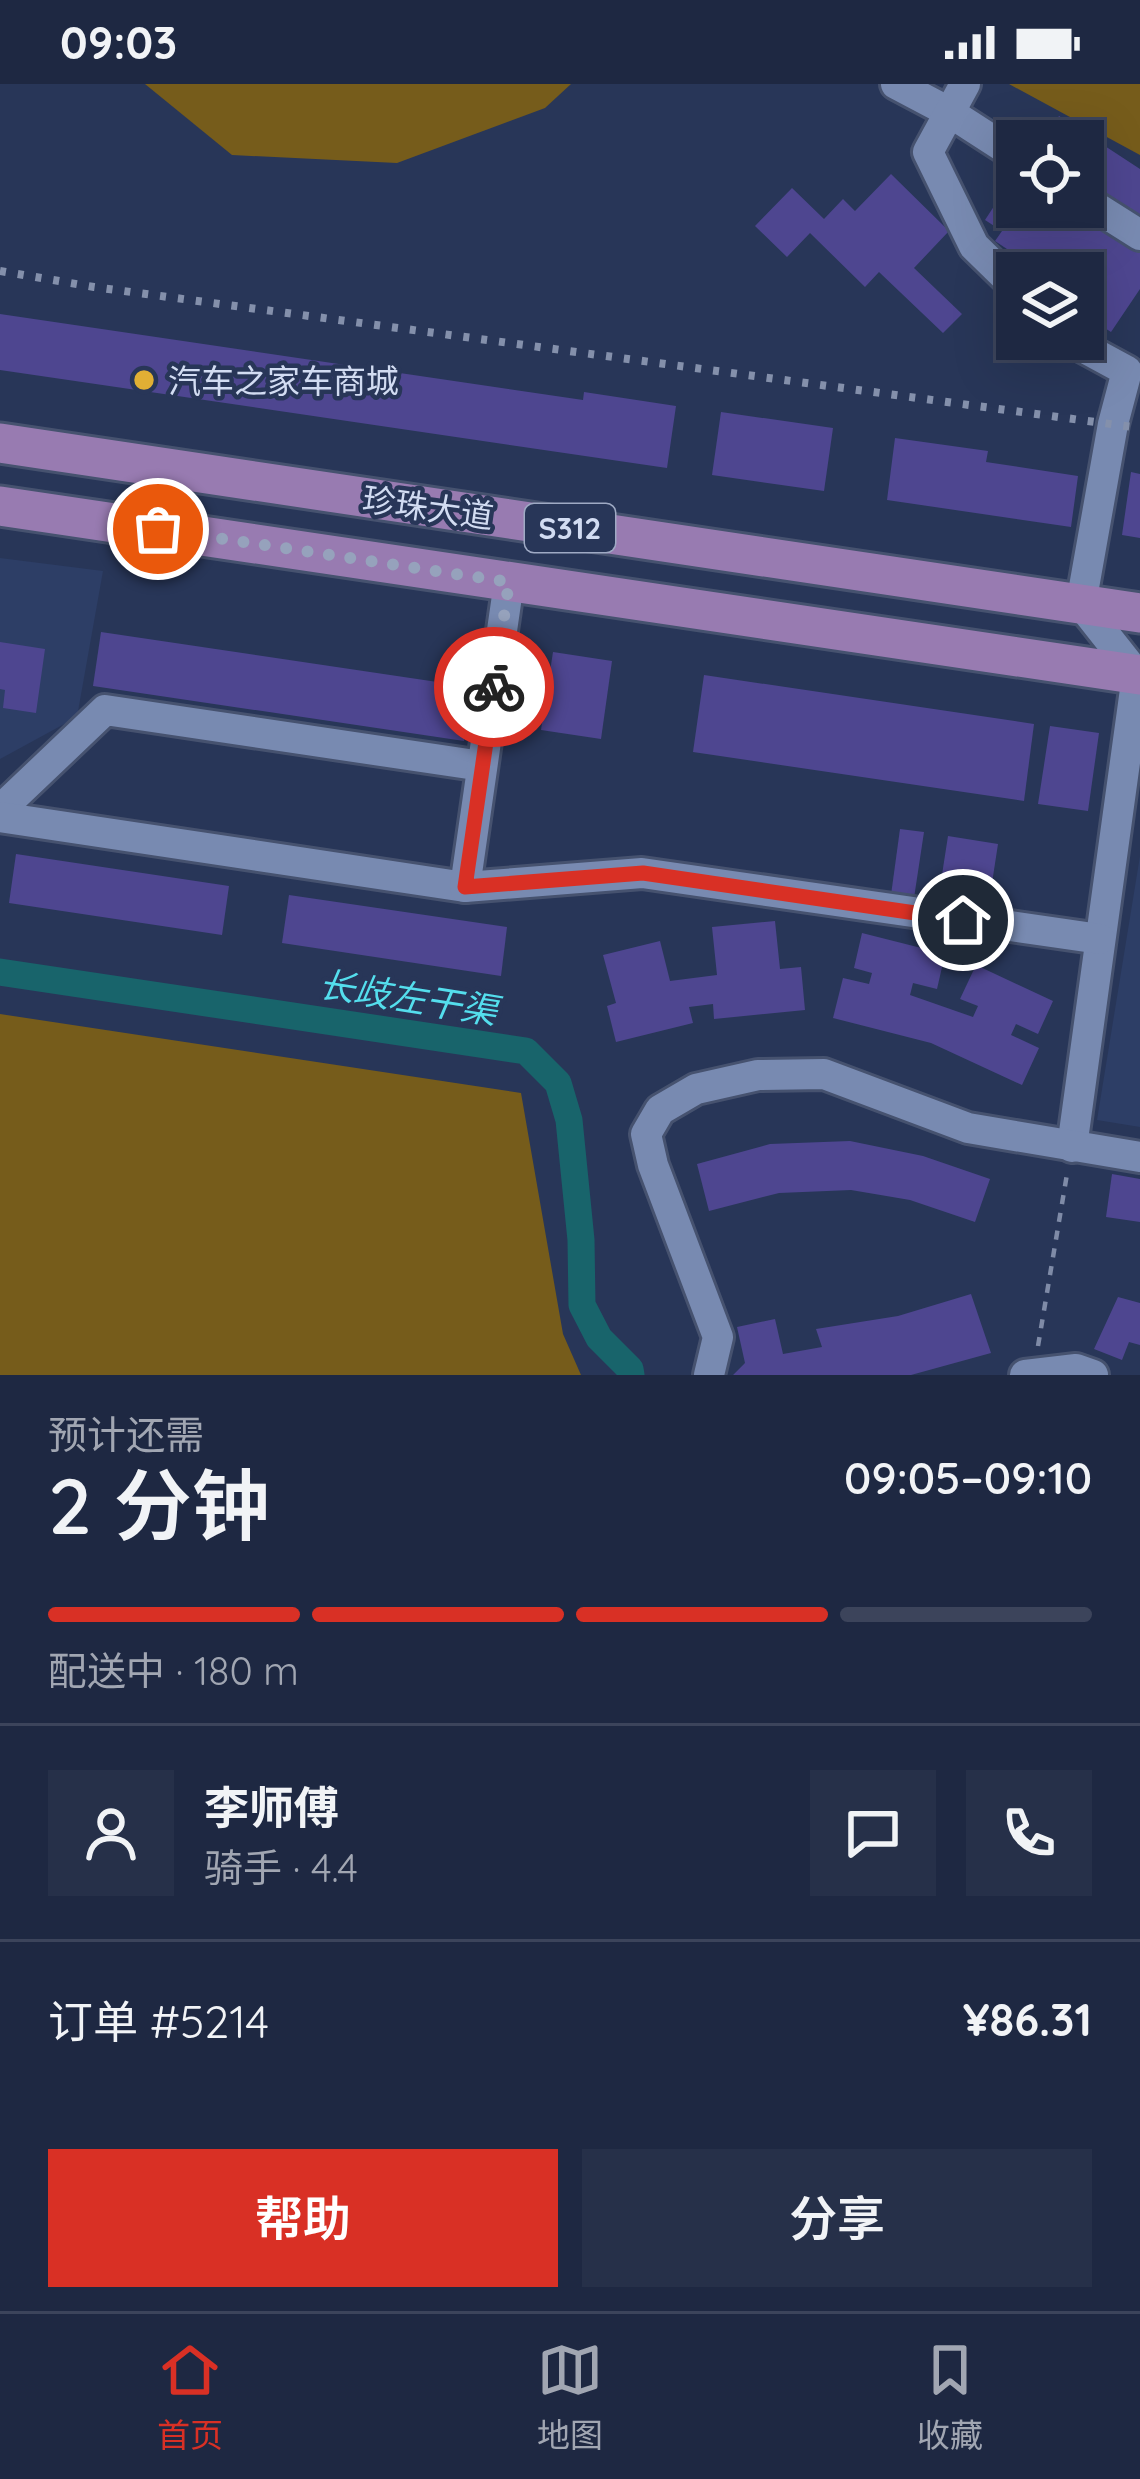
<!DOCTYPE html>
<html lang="zh">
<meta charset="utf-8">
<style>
:root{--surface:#1e2842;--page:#263049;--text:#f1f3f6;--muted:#a1a6b2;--line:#3c445b;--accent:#d93025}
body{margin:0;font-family:Quicksand,"Noto Sans SC",sans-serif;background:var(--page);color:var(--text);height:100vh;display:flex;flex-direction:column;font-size:45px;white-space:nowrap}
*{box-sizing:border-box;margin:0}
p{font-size:39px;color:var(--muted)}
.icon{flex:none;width:66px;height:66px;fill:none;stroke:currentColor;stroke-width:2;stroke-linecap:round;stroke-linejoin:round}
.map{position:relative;height:1291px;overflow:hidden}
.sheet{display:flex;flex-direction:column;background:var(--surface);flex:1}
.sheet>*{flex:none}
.buttons{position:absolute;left:996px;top:36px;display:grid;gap:24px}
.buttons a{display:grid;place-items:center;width:108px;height:108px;border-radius:0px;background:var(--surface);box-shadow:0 12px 48px #0002,0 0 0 3px var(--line);font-size:60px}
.pin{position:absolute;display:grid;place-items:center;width:102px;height:102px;color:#fff;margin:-51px;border:6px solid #fff;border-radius:50%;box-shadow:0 3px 12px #0007}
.courier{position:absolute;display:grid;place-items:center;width:120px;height:120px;margin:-60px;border:9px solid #d93025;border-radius:50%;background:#fff;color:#222;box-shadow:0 3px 15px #0007}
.headline em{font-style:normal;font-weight:600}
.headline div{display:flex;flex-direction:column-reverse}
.headline{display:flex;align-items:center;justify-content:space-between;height:204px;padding:0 48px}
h1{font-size:78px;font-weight:600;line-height:90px}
.bar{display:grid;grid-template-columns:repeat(4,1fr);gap:18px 12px;align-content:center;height:144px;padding:0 48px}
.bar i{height:15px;border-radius:9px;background:var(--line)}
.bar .selected{background:var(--accent)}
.bar p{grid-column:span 4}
.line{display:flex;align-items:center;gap:30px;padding:0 48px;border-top:3px solid var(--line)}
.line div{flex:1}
.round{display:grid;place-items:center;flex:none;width:126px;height:126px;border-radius:0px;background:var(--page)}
.action{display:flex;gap:24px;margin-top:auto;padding:24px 48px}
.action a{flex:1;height:138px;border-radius:0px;background:var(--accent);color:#fff;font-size:48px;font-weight:600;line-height:138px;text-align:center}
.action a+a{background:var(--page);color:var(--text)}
.status{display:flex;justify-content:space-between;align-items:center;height:84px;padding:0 60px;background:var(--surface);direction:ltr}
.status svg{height:33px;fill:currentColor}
.dock{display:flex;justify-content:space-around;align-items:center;height:168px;border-top:3px solid var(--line);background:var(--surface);font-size:33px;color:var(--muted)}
.dock a{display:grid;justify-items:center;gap:6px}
.dock .selected{color:var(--accent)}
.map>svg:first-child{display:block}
.built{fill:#2d3e66}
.green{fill:#765c1b}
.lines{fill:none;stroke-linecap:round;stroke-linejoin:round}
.canal{stroke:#18646b;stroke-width:27}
.building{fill:#4e4690}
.minor-casing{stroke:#46526f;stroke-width:36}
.major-casing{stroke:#46526f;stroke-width:45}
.path{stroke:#7f8ba7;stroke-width:4.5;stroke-dasharray:9 9;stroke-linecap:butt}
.minor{stroke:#788ab1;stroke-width:30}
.major{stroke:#987bb1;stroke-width:39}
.rail{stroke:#8490ab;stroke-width:8;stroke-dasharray:6 12;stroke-linecap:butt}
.done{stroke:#96a2bc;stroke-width:12;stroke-dasharray:0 21.6}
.route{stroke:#d93025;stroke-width:15}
.poi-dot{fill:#e1af34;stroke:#283658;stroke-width:4.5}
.labels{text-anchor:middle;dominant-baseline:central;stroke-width:9;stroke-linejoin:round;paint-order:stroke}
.shield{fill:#283658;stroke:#9faac4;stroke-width:3}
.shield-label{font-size:30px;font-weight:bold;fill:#d2dcf2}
.poi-label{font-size:33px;fill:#d2dcf2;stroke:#283658;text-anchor:start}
.street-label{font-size:33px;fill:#d2dcf2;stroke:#283658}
.water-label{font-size:36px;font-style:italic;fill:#54deed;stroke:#283658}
</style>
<div class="status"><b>09:03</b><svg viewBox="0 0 49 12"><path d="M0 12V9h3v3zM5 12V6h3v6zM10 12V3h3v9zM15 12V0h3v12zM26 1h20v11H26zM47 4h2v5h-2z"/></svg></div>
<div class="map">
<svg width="1140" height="1291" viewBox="0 0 1140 1291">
<rect width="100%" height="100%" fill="#283658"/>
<g class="built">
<polygon points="0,474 103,487 77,633 0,675"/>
<polygon points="1140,772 1140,1043 1097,1036"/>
</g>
<g class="green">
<polygon points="145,0 571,0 545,24 397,79 232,71"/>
<polygon points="1009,0 1140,0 1140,71"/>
<polygon points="0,930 521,1009 563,1250 581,1291 0,1291"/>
</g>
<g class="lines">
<polyline class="canal" points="0,888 526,967 558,999 569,1036 581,1156 582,1221 599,1254 630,1285 631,1291"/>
</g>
<g class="building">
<polygon points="1059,32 1140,85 1140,147 1083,109 1083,57 1043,57"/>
<polygon points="1017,87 1017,123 1083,123 1140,156 1140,205 1111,248 1083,230 1083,189 1022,189 1024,185 1009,175 1013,169 995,157 1002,147 985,136"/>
<polygon points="891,90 949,147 914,184 962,230 943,249 879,188 865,203 810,149 787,173 755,142 792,104 824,135 843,115 855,127"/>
<polygon points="0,230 583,316 584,308 676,322 667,384 0,286"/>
<polygon points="721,328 833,344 824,407 712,391"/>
<polygon points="895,354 988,367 986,378 1078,392 1071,443 887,416"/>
<polygon points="1131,388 1140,390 1140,454 1122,451"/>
<polygon points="101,548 471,603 464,657 93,602"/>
<polygon points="0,558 45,565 36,629 3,624 5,606 0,605"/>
<polygon points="553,568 612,577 601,655 541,646"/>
<polygon points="704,591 1034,640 1024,717 693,668"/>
<polygon points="1050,642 1099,649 1088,727 1038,720"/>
<polygon points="900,745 924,748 914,814 891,811"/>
<polygon points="948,752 998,760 988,825 965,821 966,814 939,810"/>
<polygon points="16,770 229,802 222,851 9,819"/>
<polygon points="289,811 507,843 501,892 282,859"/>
<polygon points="775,837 780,885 801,883 805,926 714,935 713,920 689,923 693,939 616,958 607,922 616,919 603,871 660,857 670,897 717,891 712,843"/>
<polygon points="862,849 945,870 937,905 913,899 910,911 973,933 978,922 960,915 976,881 1053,917 1038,950 1016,940 1011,951 1039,964 1022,1001 931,959 833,934 843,894 869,900 872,889 854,884"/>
<polygon points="850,1057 923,1072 990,1095 975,1138 910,1116 851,1106 779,1109 709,1127 697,1080 770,1060"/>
<polygon points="1112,1090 1140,1095 1140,1138 1106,1133"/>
<polygon points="971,1210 991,1269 911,1291 733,1291 745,1279 737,1243 775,1235 783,1270 822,1263 816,1245 898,1232"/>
<polygon points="1118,1213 1140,1219 1140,1261 1129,1258 1122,1276 1094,1265"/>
</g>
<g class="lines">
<g class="minor-casing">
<g id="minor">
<polyline points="896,0 949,28 1017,72"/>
<polyline points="965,0 928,68 974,162 1017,204"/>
<polyline points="1083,115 1140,151"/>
<polyline points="1068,255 1127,287 1113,340 1081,520 1137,591 1072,1063"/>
<polyline points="0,726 105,626 482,682"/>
<polyline points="0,733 465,803 642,789 1100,855"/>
<polyline points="465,803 509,498"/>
<polyline points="709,1291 718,1253 653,1081 646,1050 660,1026 696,1005 758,991 824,990 968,1044 1140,1073"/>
<polyline points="1025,1291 1076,1285 1093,1291"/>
</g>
</g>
<g class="major-casing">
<g id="major">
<polyline points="0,359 1140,529"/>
<polyline points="0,422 1140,591"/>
</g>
</g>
<polyline class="path" points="1038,1262 1067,1090"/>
<use href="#minor" class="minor"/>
<use href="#major" class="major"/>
<polyline class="rail" points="0,187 94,203 1140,344"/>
</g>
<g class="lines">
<polyline class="done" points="158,445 509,498 494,603"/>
<polyline class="route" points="494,603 465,803 643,789 963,836"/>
</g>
<circle class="poi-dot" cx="144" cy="296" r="12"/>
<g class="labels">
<rect class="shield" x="525" y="420" width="90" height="48" rx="9"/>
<g class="shield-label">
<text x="570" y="444">S312</text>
</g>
<g class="poi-label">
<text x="168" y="296">汽车之家车商城</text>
</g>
<g class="street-label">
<text transform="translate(428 423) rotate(8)">珍珠大道</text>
</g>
<g class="water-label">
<text transform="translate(408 913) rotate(9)">长歧左干渠</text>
</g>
</g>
</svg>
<div class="buttons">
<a><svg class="icon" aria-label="locate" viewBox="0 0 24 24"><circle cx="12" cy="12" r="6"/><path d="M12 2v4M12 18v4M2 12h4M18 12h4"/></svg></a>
<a><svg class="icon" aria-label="layers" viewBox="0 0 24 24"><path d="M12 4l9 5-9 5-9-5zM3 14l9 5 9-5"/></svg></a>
</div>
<div class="pin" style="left:158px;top:445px;background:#ea580c"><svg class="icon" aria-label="bag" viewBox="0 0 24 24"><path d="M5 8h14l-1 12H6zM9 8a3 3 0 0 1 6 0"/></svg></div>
<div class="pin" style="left:963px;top:836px;background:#1f2937"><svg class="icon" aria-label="home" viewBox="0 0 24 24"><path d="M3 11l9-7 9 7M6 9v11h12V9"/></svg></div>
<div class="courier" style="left:494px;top:603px"><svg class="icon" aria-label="bike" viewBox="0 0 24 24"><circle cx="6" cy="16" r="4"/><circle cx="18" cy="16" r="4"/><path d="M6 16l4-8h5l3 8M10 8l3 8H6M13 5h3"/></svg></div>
</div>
<section class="sheet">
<div class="headline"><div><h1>2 分钟</h1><p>预计还需</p></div><em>09:05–09:10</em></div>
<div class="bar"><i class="selected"></i><i class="selected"></i><i class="selected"></i><i></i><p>配送中 · 180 m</p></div>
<div class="line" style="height:216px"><a class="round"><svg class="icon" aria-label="person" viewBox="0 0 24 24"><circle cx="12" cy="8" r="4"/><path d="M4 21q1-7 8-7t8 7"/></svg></a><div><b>李师傅</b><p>骑手 · 4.4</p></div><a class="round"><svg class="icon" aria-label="chat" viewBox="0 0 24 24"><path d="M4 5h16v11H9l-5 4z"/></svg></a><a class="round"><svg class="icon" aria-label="phone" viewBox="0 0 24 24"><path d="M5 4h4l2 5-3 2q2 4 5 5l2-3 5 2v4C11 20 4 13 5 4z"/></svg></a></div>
<div class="line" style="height:156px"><div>订单 #5214</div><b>¥86.31</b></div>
<div class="action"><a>帮助</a><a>分享</a></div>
</section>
<nav class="dock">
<a class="selected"><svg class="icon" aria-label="home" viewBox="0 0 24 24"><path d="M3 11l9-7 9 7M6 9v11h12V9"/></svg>首页</a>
<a><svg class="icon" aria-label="map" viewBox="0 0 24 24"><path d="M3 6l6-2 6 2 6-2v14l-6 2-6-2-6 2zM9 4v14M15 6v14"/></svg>地图</a>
<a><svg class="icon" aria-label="saved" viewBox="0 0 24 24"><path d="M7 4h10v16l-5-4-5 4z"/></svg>收藏</a>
</nav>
